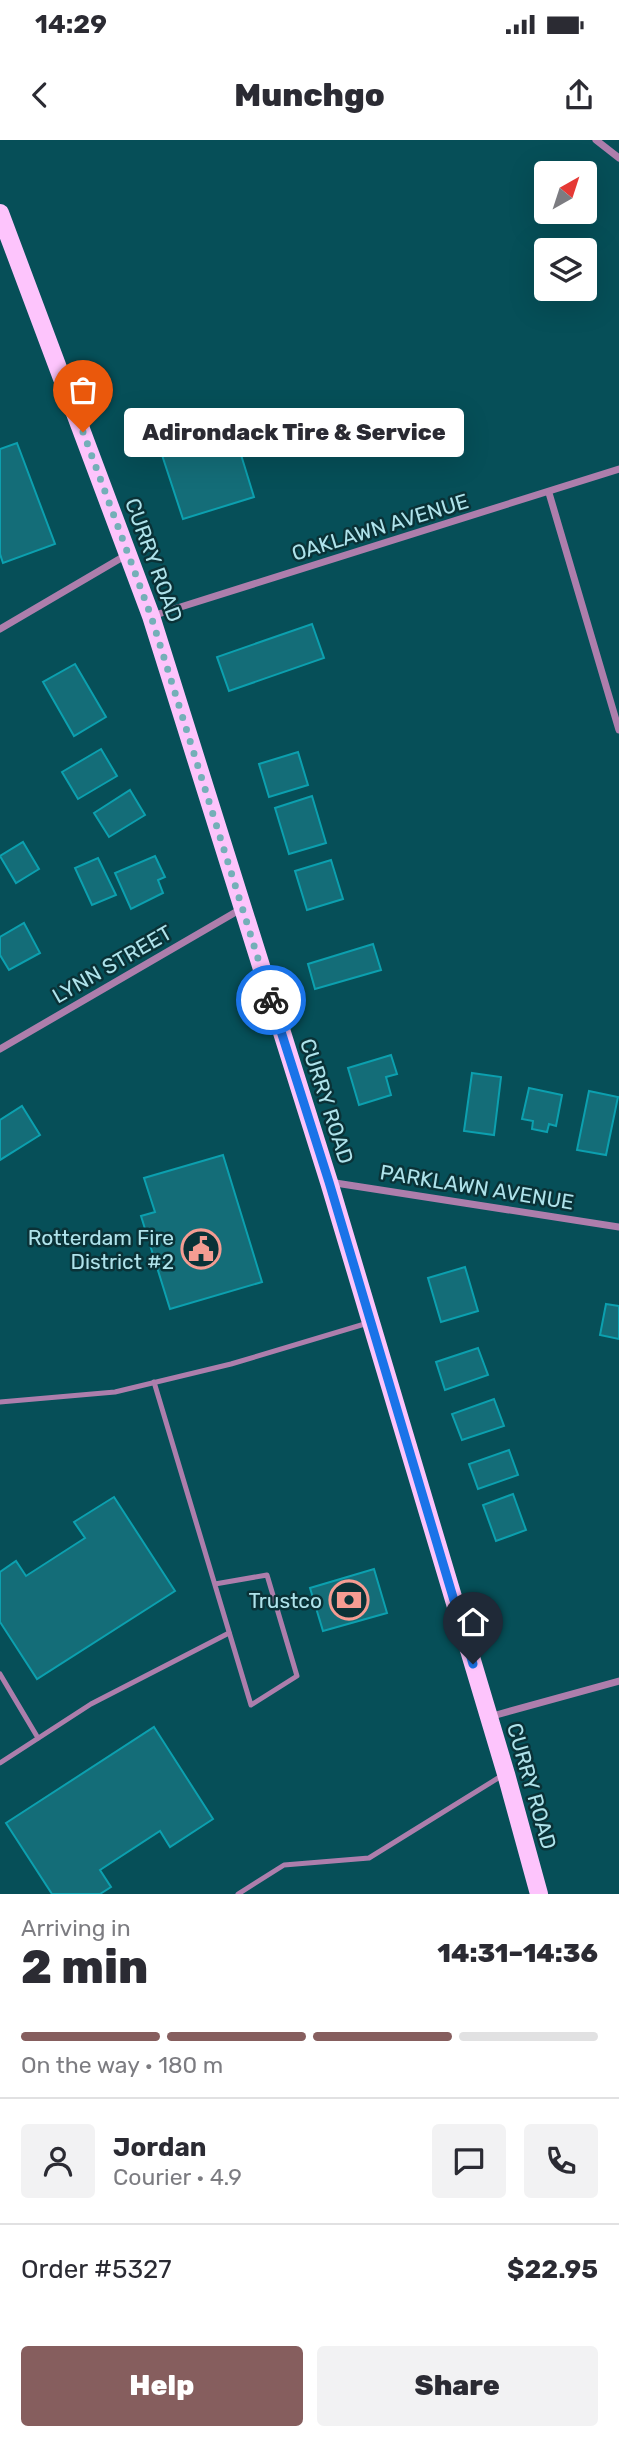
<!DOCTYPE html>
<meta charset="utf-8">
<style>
:root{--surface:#fff;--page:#f2f2f3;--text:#2b2b33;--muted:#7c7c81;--line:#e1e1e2;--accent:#865e5e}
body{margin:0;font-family:Rubik,sans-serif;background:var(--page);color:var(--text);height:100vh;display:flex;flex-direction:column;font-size:26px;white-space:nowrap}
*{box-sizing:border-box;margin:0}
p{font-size:23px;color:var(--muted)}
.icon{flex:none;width:38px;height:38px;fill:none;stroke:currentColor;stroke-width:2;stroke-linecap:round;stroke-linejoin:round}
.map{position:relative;height:1754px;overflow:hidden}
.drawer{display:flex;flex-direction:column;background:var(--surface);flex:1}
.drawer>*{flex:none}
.needle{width:46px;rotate:39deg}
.buttons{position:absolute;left:534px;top:21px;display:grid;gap:14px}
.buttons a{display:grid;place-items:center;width:63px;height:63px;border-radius:7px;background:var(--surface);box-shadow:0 7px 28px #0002;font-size:35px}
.pin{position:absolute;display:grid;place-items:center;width:60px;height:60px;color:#fff;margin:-72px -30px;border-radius:50% 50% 50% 0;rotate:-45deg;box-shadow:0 0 7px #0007}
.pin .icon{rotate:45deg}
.courier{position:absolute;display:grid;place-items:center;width:70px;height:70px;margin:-35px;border:5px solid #1a73e8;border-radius:50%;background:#fff;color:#222;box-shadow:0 2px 9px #0007}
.bubble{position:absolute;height:49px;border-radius:7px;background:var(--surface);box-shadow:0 7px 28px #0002;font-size:23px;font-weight:800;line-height:49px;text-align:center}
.overview em{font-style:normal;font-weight:800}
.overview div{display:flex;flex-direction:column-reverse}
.overview{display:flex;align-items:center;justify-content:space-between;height:119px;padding:0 21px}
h1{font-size:46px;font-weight:800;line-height:52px}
.bar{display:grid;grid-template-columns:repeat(4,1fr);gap:10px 7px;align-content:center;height:84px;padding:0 21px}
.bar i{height:9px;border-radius:5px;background:var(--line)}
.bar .current{background:var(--accent)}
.bar p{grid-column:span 4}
.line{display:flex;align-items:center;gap:18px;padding:0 21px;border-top:2px solid var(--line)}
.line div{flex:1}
.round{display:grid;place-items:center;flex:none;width:74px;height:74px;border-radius:7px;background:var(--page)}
.cta{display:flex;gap:14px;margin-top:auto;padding:14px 21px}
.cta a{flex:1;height:80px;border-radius:7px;background:var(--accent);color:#fff;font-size:28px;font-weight:800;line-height:80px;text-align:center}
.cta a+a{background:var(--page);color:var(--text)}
.status{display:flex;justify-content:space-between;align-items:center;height:49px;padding:0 35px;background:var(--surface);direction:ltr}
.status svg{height:19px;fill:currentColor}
header{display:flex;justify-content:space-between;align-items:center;height:91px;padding:0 21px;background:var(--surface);font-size:32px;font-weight:800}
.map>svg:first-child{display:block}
.building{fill:#146d78;stroke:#0ca0af;stroke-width:2}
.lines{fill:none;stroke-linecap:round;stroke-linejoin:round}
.lane{stroke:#ad7eac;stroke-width:5}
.street{stroke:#ad7eac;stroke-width:7}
.primary{stroke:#fdc4fc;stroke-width:18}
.done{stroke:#74afb8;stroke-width:7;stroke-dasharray:0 12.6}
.route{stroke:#1a73e8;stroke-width:9}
.labels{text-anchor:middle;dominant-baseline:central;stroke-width:5;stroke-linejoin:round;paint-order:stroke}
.street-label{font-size:21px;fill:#afe3eb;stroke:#0a3237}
.poi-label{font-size:21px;fill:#afe3eb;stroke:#0a3237;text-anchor:end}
</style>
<div class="status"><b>14:29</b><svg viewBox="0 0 49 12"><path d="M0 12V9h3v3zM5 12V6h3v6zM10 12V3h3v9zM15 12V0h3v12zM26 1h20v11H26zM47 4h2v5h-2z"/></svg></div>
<header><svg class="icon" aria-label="back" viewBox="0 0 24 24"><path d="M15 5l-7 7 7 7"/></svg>Munchgo<svg class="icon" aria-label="share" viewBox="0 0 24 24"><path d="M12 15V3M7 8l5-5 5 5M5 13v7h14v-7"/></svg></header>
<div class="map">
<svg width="619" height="1754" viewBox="0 0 619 1754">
<rect width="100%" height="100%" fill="#064f58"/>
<g class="building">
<polygon points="234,292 254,357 183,379 162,315"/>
<polygon points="17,303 55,404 3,423 0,414 0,309"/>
<polygon points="312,484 324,518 229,551 217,517"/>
<polygon points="75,524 106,577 74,596 43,542"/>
<polygon points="101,609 117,636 78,659 62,632"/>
<polygon points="298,612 308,645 269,657 259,624"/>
<polygon points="130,650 145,675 109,697 94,673"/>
<polygon points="312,656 326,703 289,714 275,668"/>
<polygon points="23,702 39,729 16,743 0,716"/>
<polygon points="155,716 165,737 158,740 163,753 131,769 115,733"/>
<polygon points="98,718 116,755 92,765 75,728"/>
<polygon points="331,720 343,759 307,770 295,731"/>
<polygon points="24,783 40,813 9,830 0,815 0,797"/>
<polygon points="373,804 381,830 315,849 308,824"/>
<polygon points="391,915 397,934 386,937 391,955 359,965 348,928"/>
<polygon points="472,933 501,937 494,995 464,991"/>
<polygon points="529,948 562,955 556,986 549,984 547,992 532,989 533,981 522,979"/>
<polygon points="589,951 618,957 606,1015 577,1010"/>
<polygon points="22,966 40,995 0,1020 0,980"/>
<polygon points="223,1015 262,1142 170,1169 141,1076 155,1072 144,1038"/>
<polygon points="465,1127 478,1171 441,1182 428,1138"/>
<polygon points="606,1164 619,1166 619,1199 600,1195"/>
<polygon points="478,1208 488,1235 445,1250 436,1222"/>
<polygon points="494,1259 504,1286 462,1300 452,1274"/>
<polygon points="509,1310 518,1335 478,1349 469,1324"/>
<polygon points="513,1354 526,1390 496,1401 483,1365"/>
<polygon points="114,1357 175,1451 37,1539 0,1482 0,1432 16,1421 26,1436 85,1398 74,1382"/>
<polygon points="374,1429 387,1473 323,1491 310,1448"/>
<polygon points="154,1587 213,1679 170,1707 160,1691 100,1730 111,1747 100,1754 52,1754 6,1683"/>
</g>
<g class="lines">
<g class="lane">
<polyline points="154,1242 251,1565 297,1536 267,1435 215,1444"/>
<polyline points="0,1262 115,1252 231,1224 368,1183"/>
<polyline points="0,1534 38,1598"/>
<polyline points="0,1623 91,1564 229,1493"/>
<polyline points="238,1754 284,1725 369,1718 503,1635"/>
</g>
<g class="street">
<polyline points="596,0 619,18"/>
<polyline points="549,353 619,590"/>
<polyline points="152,476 619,329"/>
<polyline points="0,489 128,414"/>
<polyline points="0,909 241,769"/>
<polyline points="329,1042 619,1087"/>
<polyline points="489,1577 619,1541"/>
</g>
<polyline class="primary" points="0,73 151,476 329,1042 506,1634 539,1754"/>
</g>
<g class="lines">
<polyline class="done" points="83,292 151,476 271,860"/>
<polyline class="route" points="271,860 329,1042 473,1524"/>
</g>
<defs>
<g id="civic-ring" transform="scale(2.0125)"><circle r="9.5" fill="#0a3237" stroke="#f59c92" stroke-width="1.5"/><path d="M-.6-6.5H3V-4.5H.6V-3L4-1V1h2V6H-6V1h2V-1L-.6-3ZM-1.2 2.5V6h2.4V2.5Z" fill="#f59c92"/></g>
<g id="bank-ring" transform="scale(2.0125)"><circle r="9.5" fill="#0a3237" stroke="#f59c92" stroke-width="1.5"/><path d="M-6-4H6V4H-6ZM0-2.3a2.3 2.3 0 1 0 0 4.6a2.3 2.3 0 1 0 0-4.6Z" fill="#f59c92"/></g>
</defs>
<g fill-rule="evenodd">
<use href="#civic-ring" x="201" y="1109"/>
<use href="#bank-ring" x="349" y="1460"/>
</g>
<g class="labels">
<g class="street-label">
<text transform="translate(380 387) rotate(-17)">OAKLAWN AVENUE</text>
<text transform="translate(154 420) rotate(70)">CURRY ROAD</text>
<text transform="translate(112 824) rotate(-30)">LYNN STREET</text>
<text transform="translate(327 961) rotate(72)">CURRY ROAD</text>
<text transform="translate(477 1047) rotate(9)">PARKLAWN AVENUE</text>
<text transform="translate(532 1646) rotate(74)">CURRY ROAD</text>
</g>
<g class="poi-label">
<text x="174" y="1097">Rotterdam Fire<tspan x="174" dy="24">District #2</tspan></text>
<text x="322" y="1460">Trustco</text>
</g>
</g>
</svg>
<div class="buttons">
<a><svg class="needle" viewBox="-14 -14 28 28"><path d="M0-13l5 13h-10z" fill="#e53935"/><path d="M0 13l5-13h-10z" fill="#7c7c81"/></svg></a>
<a><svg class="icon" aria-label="layers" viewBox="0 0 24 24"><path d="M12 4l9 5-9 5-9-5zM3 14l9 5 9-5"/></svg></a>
</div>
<div class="pin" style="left:83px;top:292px;background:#ea580c"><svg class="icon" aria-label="bag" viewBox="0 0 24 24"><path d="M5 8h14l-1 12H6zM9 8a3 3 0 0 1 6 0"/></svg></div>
<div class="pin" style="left:473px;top:1524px;background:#1f2937"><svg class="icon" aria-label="home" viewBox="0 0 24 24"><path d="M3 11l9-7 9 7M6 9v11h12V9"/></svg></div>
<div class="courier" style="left:271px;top:860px"><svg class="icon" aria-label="bike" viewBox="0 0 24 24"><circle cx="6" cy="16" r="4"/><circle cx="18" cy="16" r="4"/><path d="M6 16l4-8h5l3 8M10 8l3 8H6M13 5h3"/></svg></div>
<div class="bubble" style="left:124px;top:268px;width:340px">Adirondack Tire &amp; Service</div>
</div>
<section class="drawer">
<div class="overview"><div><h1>2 min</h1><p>Arriving in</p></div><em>14:31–14:36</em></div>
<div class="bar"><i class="current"></i><i class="current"></i><i class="current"></i><i></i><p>On the way · 180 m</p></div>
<div class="line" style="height:126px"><a class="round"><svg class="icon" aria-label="person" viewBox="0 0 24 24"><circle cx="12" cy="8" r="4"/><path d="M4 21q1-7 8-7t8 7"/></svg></a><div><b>Jordan</b><p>Courier · 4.9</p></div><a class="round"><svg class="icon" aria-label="chat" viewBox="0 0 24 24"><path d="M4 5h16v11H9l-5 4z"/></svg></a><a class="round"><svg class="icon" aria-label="phone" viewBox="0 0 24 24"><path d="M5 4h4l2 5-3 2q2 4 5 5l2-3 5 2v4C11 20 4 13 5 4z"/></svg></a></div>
<div class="line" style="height:91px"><div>Order #5327</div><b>$22.95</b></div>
<div class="cta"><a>Help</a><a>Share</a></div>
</section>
